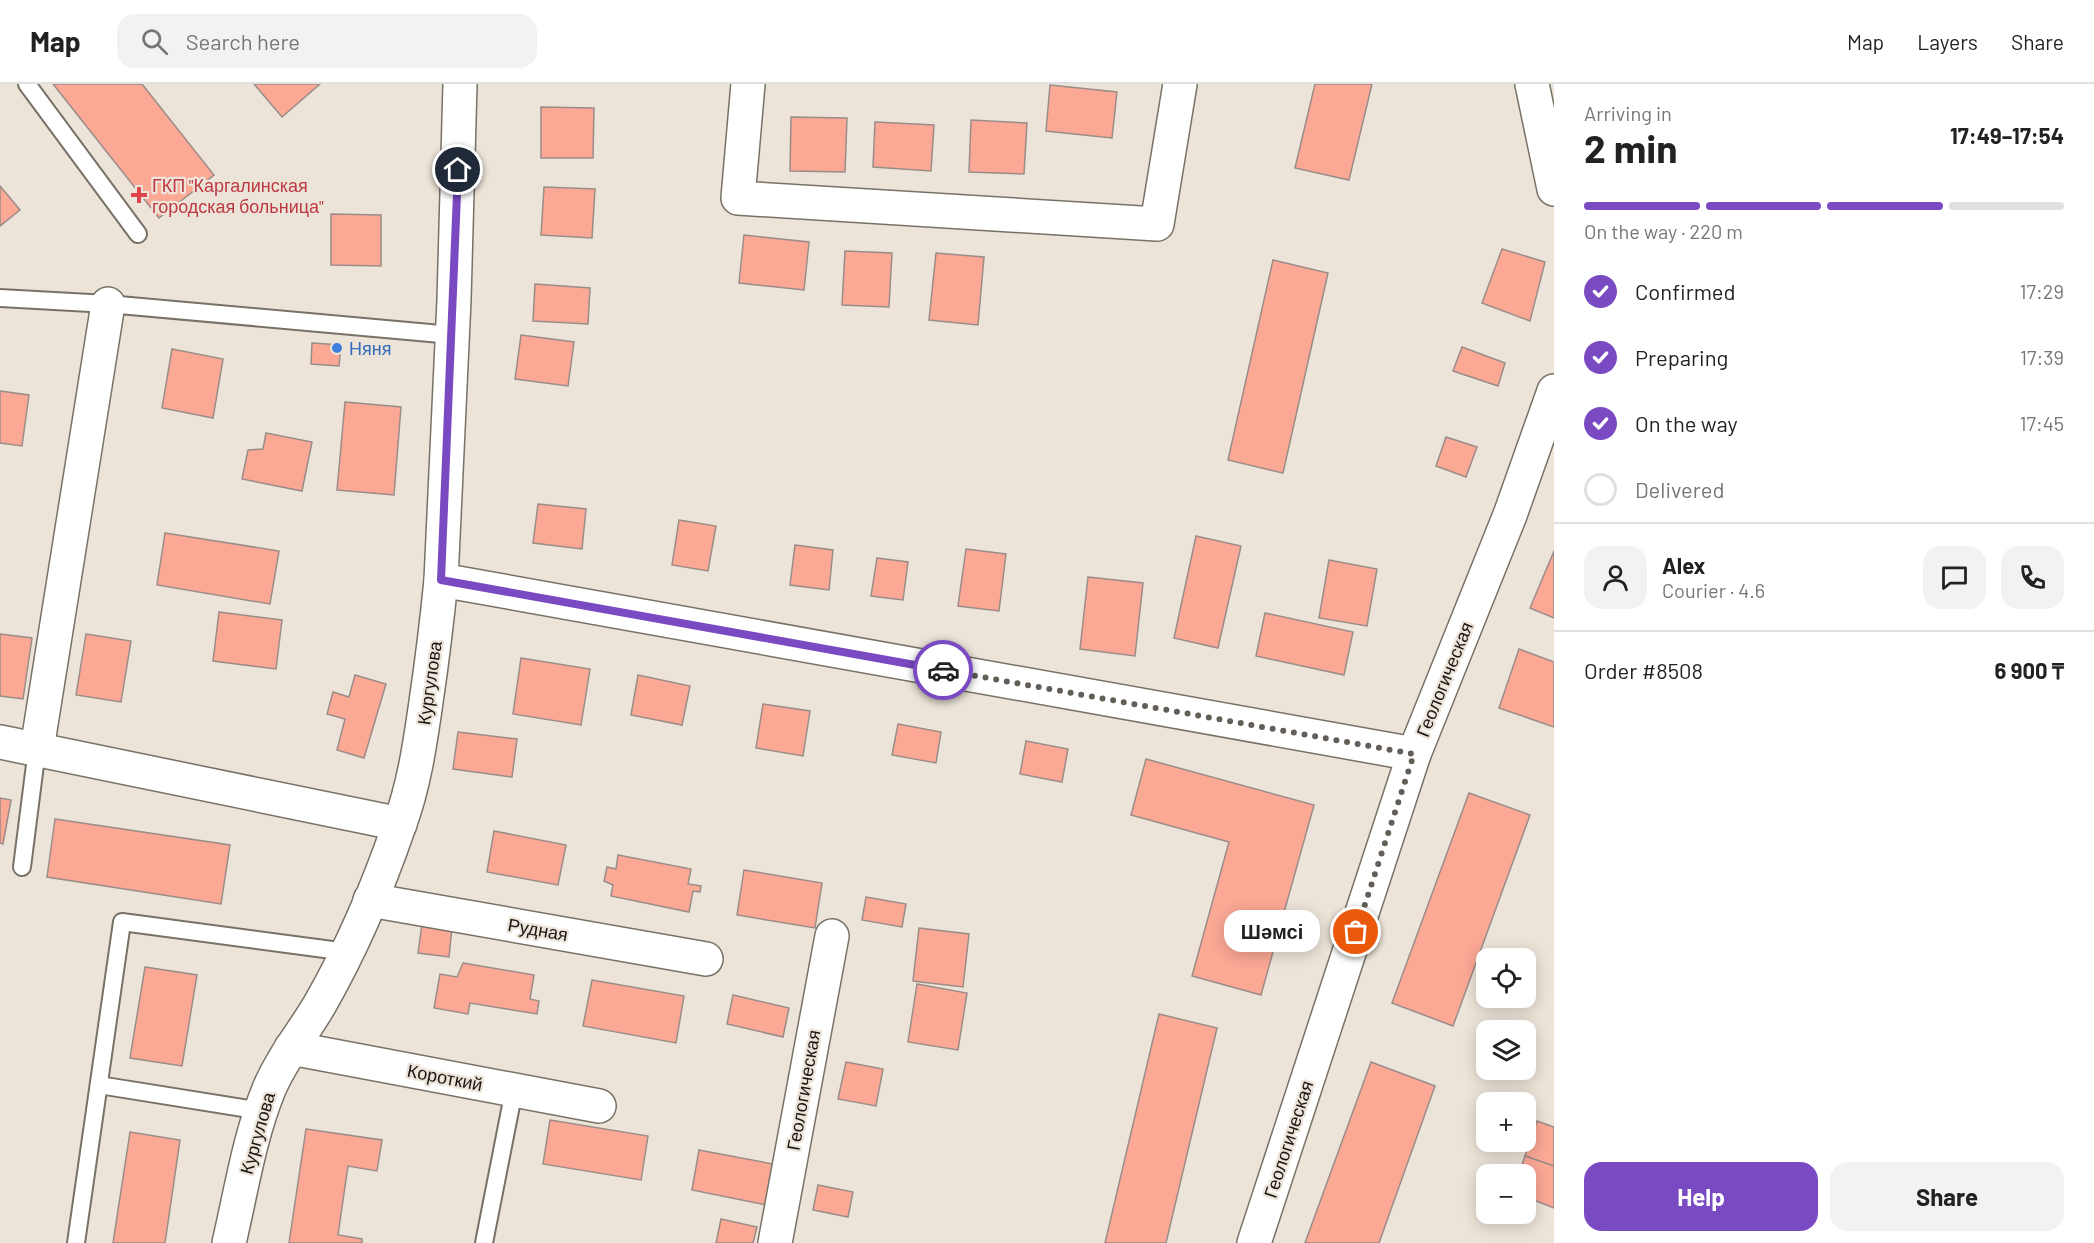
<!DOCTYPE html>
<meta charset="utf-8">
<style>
:root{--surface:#fff;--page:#f2f2f2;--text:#222;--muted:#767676;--line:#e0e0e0;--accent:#7a4ac2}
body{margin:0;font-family:Barlow,sans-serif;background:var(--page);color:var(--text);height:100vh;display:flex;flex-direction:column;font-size:22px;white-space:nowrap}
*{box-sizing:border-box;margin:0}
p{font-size:20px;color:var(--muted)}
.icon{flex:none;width:33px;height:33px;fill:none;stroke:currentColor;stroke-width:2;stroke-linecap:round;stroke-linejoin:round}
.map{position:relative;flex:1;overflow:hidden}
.drawer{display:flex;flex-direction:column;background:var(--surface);width:540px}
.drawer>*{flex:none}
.buttons{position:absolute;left:1476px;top:864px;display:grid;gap:12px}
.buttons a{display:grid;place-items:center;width:60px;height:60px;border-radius:12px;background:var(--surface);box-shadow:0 3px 15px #0003;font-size:30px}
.pin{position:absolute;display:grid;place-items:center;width:51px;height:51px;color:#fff;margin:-26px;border:3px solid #fff;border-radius:50%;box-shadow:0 2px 6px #0007}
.courier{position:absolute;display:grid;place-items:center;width:60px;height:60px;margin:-30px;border:4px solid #7a4ac2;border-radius:50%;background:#fff;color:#222;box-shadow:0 2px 8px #0007}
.bubble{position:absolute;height:42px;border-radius:18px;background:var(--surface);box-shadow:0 3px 15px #0003;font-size:20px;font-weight:700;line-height:42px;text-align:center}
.headline em{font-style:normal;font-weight:700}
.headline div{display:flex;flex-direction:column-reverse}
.headline{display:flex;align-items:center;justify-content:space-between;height:102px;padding:0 30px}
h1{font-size:39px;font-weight:700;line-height:45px}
.bar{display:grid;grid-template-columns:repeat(4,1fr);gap:9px 6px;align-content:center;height:72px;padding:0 30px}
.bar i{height:8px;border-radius:4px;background:var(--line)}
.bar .active{background:var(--accent)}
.bar p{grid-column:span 4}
.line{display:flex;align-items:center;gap:15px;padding:0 30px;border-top:2px solid var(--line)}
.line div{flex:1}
.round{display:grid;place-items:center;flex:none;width:63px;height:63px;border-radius:18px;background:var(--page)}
ol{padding:0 30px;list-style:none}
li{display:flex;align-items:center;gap:18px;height:66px}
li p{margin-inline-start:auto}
li .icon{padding:6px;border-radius:50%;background:var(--accent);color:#fff;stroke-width:4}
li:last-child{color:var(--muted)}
li i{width:33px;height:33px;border:3px solid var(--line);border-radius:50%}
.primary-button{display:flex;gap:12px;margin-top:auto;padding:12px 30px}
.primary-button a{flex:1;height:69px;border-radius:18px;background:var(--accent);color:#fff;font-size:24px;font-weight:700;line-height:69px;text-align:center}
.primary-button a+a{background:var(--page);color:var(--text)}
header{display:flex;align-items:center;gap:36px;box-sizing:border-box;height:84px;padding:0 30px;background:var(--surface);border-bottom:2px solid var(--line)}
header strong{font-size:28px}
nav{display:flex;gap:33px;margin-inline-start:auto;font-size:21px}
.search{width:420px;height:54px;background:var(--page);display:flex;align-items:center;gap:15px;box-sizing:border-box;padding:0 21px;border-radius:18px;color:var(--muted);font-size:22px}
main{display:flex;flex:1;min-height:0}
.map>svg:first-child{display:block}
.building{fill:#fba895;stroke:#9b8c89;stroke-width:1.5}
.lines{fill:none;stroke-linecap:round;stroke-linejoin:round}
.service-casing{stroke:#787166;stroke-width:20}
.minor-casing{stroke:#787166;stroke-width:36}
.service{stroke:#fff;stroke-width:16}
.minor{stroke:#fff;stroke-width:33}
.done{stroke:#635e57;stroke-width:6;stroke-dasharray:0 10.8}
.route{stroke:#7a4ac2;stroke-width:8}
.health-dot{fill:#e0444e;stroke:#ece4d8;stroke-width:2}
.shop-dot{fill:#3f7fe0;stroke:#ece4d8;stroke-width:2}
.labels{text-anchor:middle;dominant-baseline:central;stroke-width:4.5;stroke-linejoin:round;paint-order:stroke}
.health-label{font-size:18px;fill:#be3a42;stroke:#ece4d8;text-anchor:start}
.shop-label{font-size:18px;fill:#366cbe;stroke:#ece4d8;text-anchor:start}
.street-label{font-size:18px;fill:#191612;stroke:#ece4d8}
</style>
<header>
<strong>Map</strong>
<div class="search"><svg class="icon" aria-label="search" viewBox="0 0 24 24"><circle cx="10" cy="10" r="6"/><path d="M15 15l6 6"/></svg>Search here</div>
<nav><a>Map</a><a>Layers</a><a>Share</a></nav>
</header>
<main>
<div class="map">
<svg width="1554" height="1159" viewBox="0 0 1554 1159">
<rect width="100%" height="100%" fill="#ece4d8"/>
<g class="building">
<polygon points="53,0 142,0 214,91 159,134"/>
<polygon points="254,0 320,0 282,33"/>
<polygon points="1315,0 1372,0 1349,96 1295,84"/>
<polygon points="1050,1 1117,8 1112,54 1046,47"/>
<polygon points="541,23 594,24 593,74 541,74"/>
<polygon points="791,33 847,34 845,88 790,87"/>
<polygon points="971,36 1027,39 1024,90 969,88"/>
<polygon points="875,38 934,41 931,87 873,83"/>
<polygon points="0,102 20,126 0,142"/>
<polygon points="544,103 595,105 592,154 541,151"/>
<polygon points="331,130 381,131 381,182 331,181"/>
<polygon points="744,151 809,158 804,206 739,199"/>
<polygon points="1502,165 1545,178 1530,237 1482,219"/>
<polygon points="845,167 892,169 889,223 842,221"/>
<polygon points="936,169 984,173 978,241 929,236"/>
<polygon points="1273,176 1328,189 1283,389 1228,376"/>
<polygon points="535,200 590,204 588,240 533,237"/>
<polygon points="521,251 574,258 568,302 515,295"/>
<polygon points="312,259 341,261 339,282 311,280"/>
<polygon points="1462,263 1505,279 1498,302 1453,287"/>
<polygon points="172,265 223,275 213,334 162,324"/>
<polygon points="0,307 29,311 22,362 0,359"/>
<polygon points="345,318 401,323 394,411 337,406"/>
<polygon points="266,349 312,358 302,407 242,395 248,366 263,365"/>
<polygon points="1446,353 1477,363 1466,393 1436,382"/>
<polygon points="538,420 586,425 582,465 533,459"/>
<polygon points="679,436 716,442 708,487 672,481"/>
<polygon points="165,449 279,467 270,520 157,501"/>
<polygon points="1196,452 1241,462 1218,564 1174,554"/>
<polygon points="795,461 833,466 829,506 790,501"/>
<polygon points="966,465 1006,470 999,527 958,522"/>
<polygon points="1554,467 1554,534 1530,524"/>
<polygon points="877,474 908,478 903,516 871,512"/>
<polygon points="1329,476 1377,485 1367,542 1319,534"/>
<polygon points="1088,493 1143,499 1135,572 1080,565"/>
<polygon points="219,528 282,536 276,585 213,577"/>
<polygon points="1265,529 1353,548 1344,591 1256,572"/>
<polygon points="0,550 32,554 23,615 0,612"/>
<polygon points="86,550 131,557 121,618 76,611"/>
<polygon points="1519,565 1554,578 1554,643 1499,624"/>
<polygon points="521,574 590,585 581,641 513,630"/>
<polygon points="355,591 386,600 364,674 337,666 345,635 327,630 333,608 349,613"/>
<polygon points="638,591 690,602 682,641 631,631"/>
<polygon points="763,620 810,627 803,672 756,664"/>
<polygon points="898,640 941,648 936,679 892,671"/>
<polygon points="458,648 517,655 512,693 453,685"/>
<polygon points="1026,657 1068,665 1062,698 1020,690"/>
<polygon points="1146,675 1314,721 1261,911 1192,892 1229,758 1131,731"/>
<polygon points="1469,709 1530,731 1453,942 1392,919"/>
<polygon points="0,714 11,716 3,760 0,759"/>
<polygon points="55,735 230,761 221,820 47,793"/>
<polygon points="494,747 566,761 558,801 487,788"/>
<polygon points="618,771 691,785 688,800 701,802 700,808 693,807 689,828 611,812 613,801 604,797 607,783 616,785"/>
<polygon points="744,786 822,799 815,844 737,831"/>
<polygon points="866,813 906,820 902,843 862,836"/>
<polygon points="422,840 452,844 449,873 418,869"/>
<polygon points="919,844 969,850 963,903 913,897"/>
<polygon points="463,879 534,891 530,915 539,917 537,930 470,919 468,930 434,924 440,890 457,893"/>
<polygon points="145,883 197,891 182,982 130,974"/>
<polygon points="592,896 684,912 676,959 583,942"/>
<polygon points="917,900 967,909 958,966 908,958"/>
<polygon points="733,911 789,924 783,953 727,940"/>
<polygon points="1159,930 1217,944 1166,1159 1105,1159"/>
<polygon points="846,978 883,985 876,1022 838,1015"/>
<polygon points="1371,978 1435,1002 1379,1159 1305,1159"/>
<polygon points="550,1036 648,1052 641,1096 543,1080"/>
<polygon points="1537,1037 1554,1043 1554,1082 1525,1072"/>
<polygon points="306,1045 382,1056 377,1087 348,1082 338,1151 362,1155 362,1159 289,1159"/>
<polygon points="130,1048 180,1056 165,1159 113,1159"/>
<polygon points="699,1066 773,1080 766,1121 692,1106"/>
<polygon points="1525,1072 1554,1082 1554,1124 1526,1113 1526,1090 1519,1090"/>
<polygon points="818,1101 853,1108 848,1133 813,1126"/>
<polygon points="721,1135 757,1143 753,1159 716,1159"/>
</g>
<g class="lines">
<g class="service-casing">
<g id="service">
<polyline points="27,0 138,150"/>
<polyline points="0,214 108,220 452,251"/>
<polyline points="22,783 37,665"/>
<polyline points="99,1001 261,1027"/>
<polyline points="76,1159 122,838 347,868"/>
<polyline points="484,1159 514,1006"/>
</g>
</g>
<g class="minor-casing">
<g id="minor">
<polyline points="748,0 738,114 1157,140 1180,0"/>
<polyline points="1532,0 1554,105"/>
<polyline points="441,496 1414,670"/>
<polyline points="0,658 400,740"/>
<polyline points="37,665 108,220"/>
<polyline points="370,816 706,875"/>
<polyline points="291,964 599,1022"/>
<path d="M229,1159C241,1108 249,1054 269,1005C282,974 303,949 320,920C352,864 378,803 399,742C414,702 420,660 426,618C432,577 437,537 441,496L454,216L460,0"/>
<polyline points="775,1159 832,852"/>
<polyline points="1254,1159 1414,670 1510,431 1554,307"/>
</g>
</g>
<use href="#service" class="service"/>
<use href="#minor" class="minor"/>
</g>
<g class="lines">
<polyline class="done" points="943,586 1414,670 1356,848"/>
<polyline class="route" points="458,86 441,496 943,586"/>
</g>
<path class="health-dot" d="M136 102h6v6h6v6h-6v6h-6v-6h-6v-6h6z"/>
<circle class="shop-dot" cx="337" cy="264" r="6"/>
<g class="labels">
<g class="health-label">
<text x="152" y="101">ГКП "Каргалинская<tspan x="152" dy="21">городская больница"</tspan></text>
</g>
<g class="shop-label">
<text x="349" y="264">Няня</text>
</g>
<g class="street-label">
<text transform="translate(1444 595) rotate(-68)">Геологическая</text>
<text transform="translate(429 599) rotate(-82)">Кургулова</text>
<text transform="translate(538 845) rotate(10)">Рудная</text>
<text transform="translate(445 993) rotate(11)">Короткий</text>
<text transform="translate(803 1006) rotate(-80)">Геологическая</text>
<text transform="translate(257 1049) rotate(-74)">Кургулова</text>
<text transform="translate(1288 1055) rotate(-72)">Геологическая</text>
</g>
</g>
</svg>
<div class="buttons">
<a><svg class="icon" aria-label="locate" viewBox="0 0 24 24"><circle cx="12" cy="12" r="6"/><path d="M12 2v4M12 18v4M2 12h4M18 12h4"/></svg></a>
<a><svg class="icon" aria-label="layers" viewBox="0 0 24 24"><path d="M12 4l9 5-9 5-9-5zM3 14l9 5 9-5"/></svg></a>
<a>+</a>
<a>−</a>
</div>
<div class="pin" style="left:1356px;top:848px;background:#ea580c"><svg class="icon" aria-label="bag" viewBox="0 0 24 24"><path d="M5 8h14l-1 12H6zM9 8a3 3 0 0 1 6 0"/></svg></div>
<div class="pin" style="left:458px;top:86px;background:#1f2937"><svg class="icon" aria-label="home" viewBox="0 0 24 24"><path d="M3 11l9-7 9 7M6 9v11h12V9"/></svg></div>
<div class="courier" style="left:943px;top:586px"><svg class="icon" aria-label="car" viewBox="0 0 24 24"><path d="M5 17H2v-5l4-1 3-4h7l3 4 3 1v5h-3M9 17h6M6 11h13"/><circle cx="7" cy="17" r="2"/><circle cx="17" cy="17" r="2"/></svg></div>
<div class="bubble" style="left:1224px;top:826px;width:96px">Шәмсі</div>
</div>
<section class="drawer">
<div class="headline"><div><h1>2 min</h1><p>Arriving in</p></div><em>17:49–17:54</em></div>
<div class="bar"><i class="active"></i><i class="active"></i><i class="active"></i><i></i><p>On the way · 220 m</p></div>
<ol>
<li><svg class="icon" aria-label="check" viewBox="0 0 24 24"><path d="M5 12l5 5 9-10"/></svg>Confirmed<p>17:29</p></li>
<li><svg class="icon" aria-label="check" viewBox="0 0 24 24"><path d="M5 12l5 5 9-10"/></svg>Preparing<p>17:39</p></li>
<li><svg class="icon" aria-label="check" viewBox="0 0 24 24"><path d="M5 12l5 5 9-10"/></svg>On the way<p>17:45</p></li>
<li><i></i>Delivered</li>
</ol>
<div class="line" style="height:108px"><a class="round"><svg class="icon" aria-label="person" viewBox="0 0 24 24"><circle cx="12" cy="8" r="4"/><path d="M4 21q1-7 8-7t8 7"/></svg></a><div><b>Alex</b><p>Courier · 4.6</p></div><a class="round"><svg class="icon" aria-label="chat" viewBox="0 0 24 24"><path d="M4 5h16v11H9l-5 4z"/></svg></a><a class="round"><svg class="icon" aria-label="phone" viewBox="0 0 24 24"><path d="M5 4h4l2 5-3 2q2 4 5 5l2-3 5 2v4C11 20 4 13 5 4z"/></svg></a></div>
<div class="line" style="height:78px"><div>Order #8508</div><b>6 900 ₸</b></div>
<div class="primary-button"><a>Help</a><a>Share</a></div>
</section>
</main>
